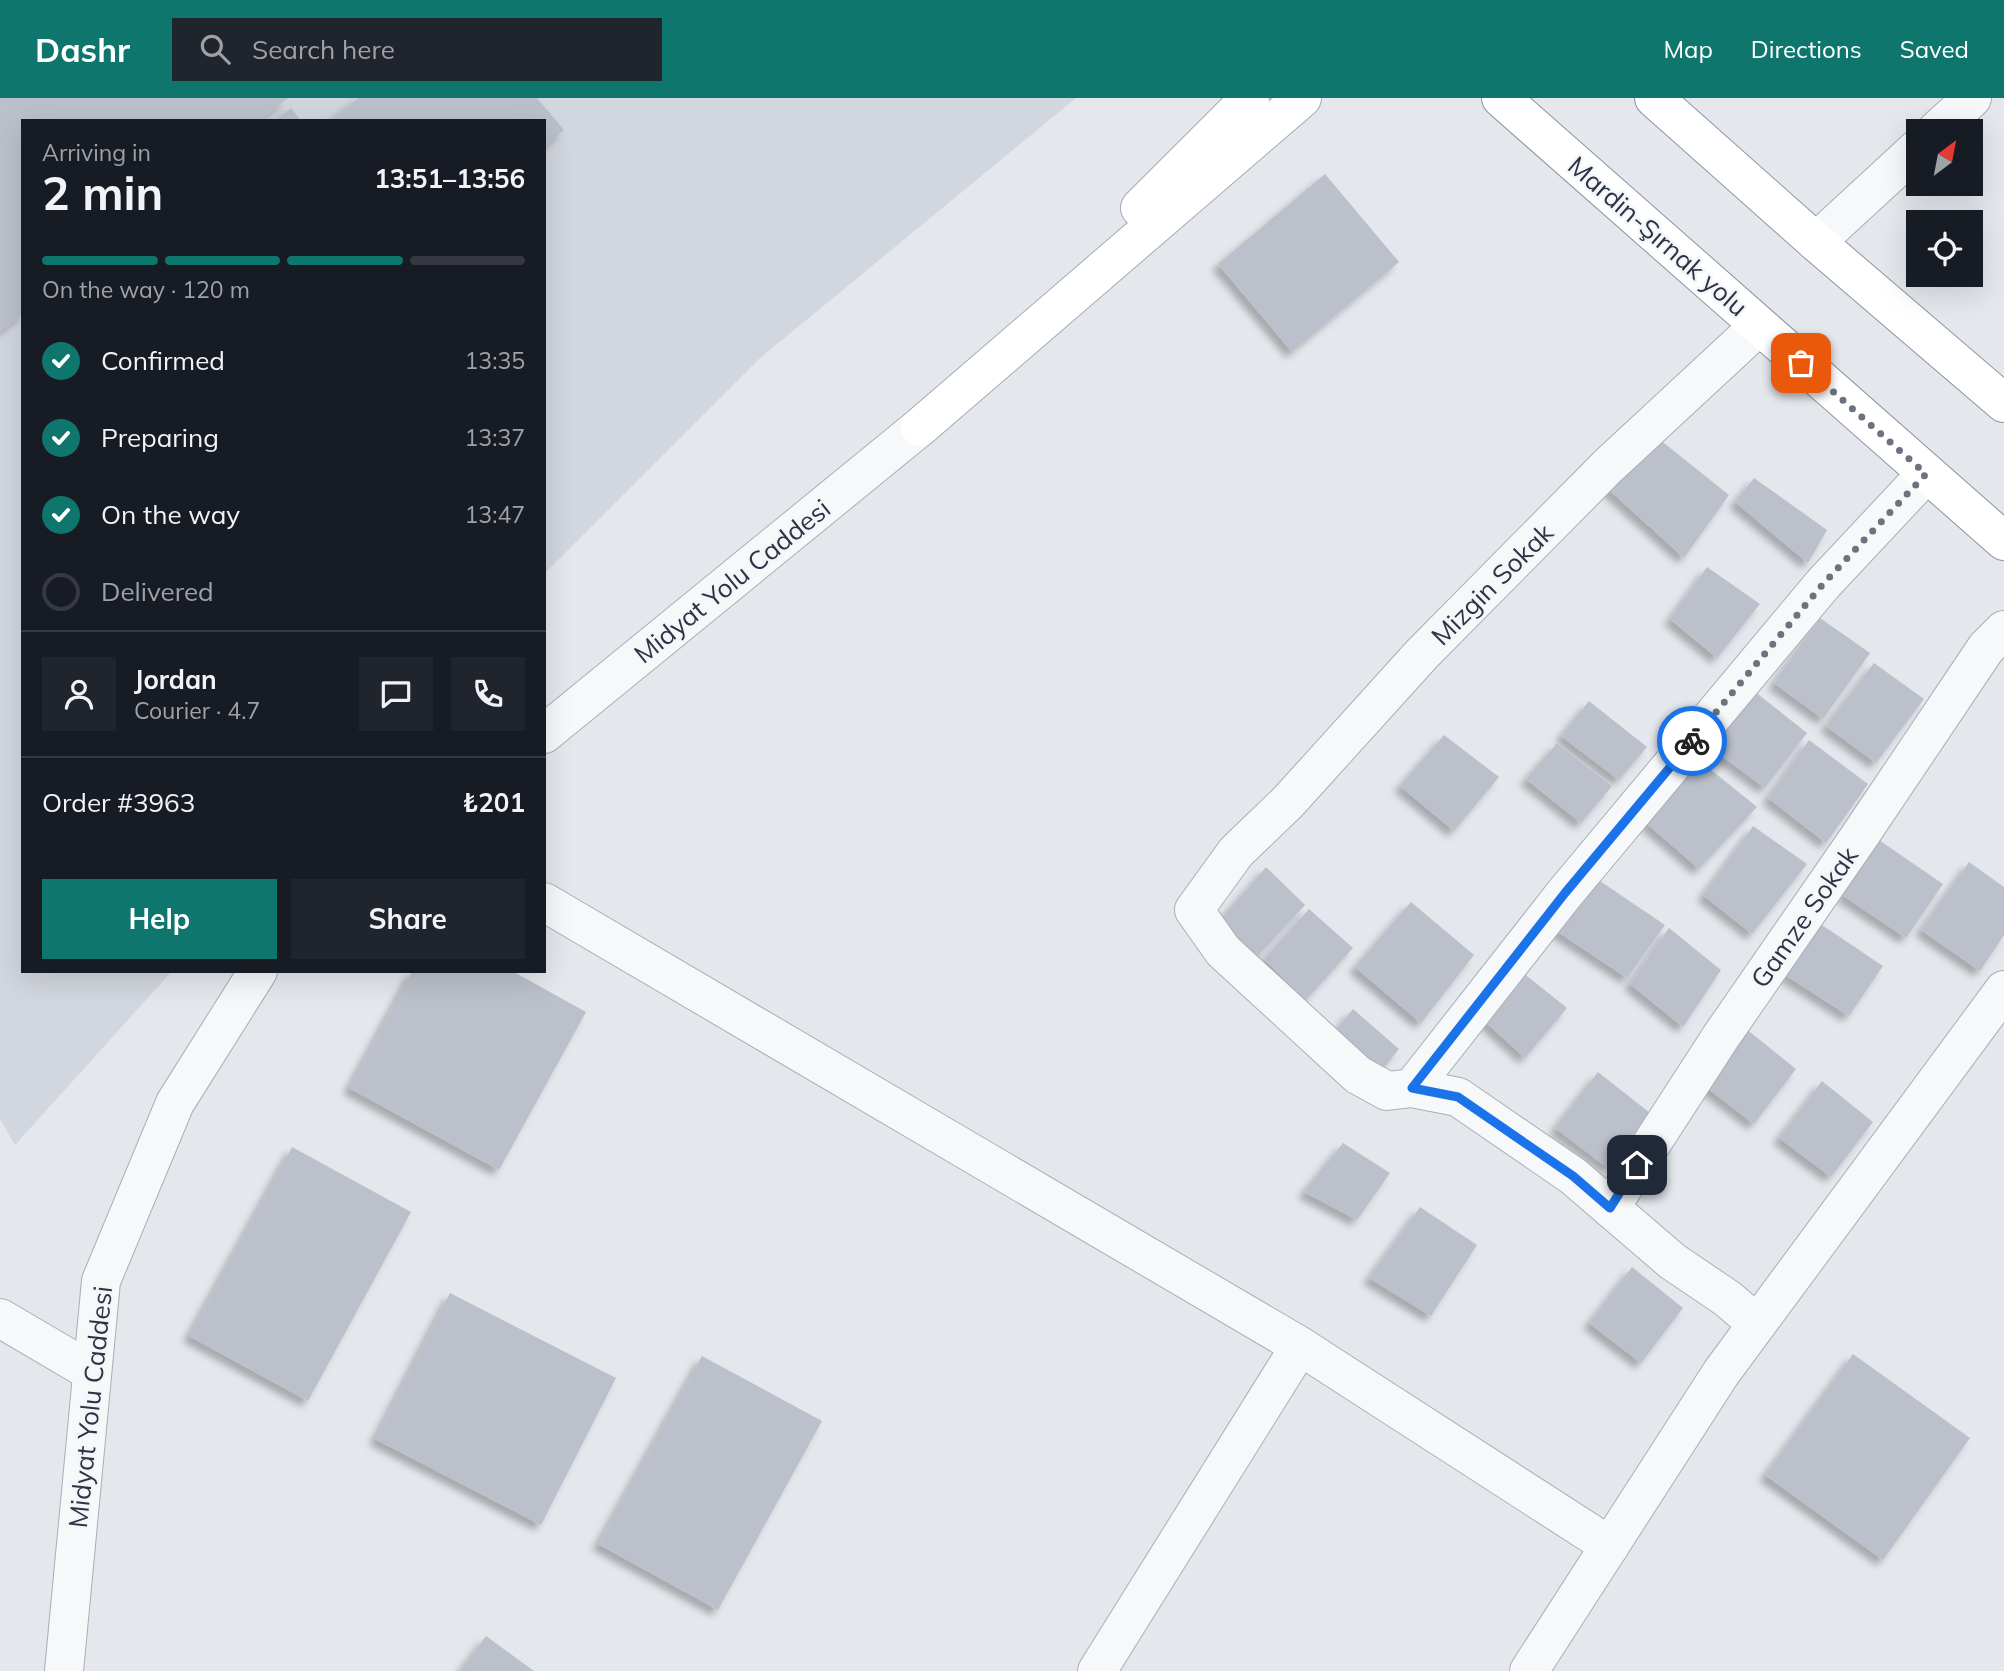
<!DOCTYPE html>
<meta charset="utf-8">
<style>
:root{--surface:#171b24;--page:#20242c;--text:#f1f3f6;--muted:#9ea1a6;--line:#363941;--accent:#0f766e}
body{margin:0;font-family:Mulish,sans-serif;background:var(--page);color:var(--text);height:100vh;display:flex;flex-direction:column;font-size:26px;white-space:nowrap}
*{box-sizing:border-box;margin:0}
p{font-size:23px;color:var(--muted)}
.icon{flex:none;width:38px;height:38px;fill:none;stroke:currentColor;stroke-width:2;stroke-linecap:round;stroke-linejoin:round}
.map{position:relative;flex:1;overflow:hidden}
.details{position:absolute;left:21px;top:21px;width:525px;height:854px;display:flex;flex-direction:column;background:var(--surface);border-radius:0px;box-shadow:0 7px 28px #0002}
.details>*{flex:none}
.needle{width:46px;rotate:32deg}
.buttons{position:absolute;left:1906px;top:21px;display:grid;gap:14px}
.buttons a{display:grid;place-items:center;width:77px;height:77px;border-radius:0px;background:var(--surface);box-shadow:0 7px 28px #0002;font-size:35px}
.pin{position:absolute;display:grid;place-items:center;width:60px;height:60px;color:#fff;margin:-30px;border-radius:14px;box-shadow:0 4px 10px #0006}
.courier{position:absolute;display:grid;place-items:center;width:70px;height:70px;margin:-35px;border:5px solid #1a73e8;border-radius:50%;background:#fff;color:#222;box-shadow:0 2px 9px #0007}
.summary em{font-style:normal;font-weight:700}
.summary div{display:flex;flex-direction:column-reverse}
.summary{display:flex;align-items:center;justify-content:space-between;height:119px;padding:0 21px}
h1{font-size:46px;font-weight:700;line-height:52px}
.bar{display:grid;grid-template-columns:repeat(4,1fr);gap:10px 7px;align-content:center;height:84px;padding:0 21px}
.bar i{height:9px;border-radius:5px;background:var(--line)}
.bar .selected{background:var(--accent)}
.bar p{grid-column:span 4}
.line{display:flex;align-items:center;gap:18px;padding:0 21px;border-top:2px solid var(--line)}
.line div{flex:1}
.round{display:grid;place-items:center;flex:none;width:74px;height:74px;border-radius:0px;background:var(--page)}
ol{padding:0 21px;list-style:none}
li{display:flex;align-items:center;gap:21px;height:77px}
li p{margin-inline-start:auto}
li .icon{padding:7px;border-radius:50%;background:var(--accent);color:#fff;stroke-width:4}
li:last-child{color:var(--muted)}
li i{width:38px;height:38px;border:4px solid var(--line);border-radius:50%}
.cta{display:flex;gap:14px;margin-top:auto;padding:14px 21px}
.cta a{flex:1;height:80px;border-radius:0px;background:var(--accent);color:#fff;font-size:28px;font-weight:700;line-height:80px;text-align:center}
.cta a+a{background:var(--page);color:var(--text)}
header{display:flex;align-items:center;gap:42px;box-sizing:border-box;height:98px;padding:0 35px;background:var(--accent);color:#fff}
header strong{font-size:33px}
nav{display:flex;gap:38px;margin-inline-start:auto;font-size:24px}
.search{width:490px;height:63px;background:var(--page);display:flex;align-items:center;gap:18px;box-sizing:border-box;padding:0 24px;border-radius:0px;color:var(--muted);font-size:26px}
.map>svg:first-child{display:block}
.built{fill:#d2d6de}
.building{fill:#bbc0ca;filter:url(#shadow)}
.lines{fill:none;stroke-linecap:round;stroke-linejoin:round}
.minor-casing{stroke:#a9aeb7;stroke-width:40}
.major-casing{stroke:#a3abb8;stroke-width:40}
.highway-casing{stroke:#8b94a3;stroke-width:40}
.minor{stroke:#f7f8fa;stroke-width:38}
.major{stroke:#fff;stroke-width:38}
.highway{stroke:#fff;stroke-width:38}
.done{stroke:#6c737f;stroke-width:7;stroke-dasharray:0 12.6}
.route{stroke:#1a73e8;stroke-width:9}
.labels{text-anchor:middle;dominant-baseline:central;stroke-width:5;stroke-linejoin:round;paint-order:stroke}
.street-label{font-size:26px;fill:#2b3445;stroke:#f4f6f9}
</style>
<header>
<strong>Dashr</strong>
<div class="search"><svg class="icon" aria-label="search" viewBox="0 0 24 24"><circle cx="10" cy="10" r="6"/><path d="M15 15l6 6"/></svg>Search here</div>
<nav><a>Map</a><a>Directions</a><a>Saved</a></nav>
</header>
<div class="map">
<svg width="2004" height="1573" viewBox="0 0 2004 1573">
<defs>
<filter id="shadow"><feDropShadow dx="-6" dy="6" stdDeviation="3.5" flood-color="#0004"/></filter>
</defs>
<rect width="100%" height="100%" fill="#e4e7ec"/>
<polygon class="built" points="0,0 1076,0 759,261 544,476 544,23 23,23 23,873 172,873 15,1047 0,1021"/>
<g class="building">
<polygon points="0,0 288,0 260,23 23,23 23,216 0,234"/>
<polygon points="358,0 537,0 564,32 544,49 544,23 331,23"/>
<polygon points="291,10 301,23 275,23"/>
<polygon points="1325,76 1399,164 1292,254 1218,166"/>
<polygon points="1654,337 1729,397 1684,460 1607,390"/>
<polygon points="1754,380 1827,432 1808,465 1735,404"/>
<polygon points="1707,469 1760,506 1717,560 1670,521"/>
<polygon points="1820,520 1870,555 1823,621 1774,585"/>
<polygon points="1874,565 1924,601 1876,665 1826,628"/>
<polygon points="1754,593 1807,635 1765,690 1711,650"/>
<polygon points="1589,603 1647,649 1619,682 1561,638"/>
<polygon points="1444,637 1499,679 1454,733 1400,688"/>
<polygon points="1809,642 1868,686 1826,745 1768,700"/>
<polygon points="1557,645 1612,688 1581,725 1526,681"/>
<polygon points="1700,663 1757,709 1699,771 1645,724"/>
<polygon points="1753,728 1807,766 1752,836 1703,797"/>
<polygon points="1879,742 1943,786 1906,840 1842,797"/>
<polygon points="1969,764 2004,789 2004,837 1980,873 1921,832"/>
<polygon points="1266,769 1305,807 1257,859 1220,822"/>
<polygon points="1597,781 1665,827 1627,880 1555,832"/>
<polygon points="1411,804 1474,857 1421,925 1355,869"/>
<polygon points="1309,811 1353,850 1306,902 1264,861"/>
<polygon points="1819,825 1883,868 1849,918 1785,877"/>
<polygon points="1669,830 1721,872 1683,929 1630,886"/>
<polygon points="412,873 512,873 586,914 499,1072 349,990"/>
<polygon points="1522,874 1567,910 1525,960 1480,919"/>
<polygon points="1353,911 1399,951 1381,973 1336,932"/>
<polygon points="1745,930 1796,971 1754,1026 1702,986"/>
<polygon points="1598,974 1650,1015 1608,1070 1555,1030"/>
<polygon points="1822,983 1873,1024 1831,1079 1779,1040"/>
<polygon points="1343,1045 1390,1075 1357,1122 1304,1094"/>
<polygon points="292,1049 411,1114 308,1303 189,1238"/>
<polygon points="1420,1109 1477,1147 1431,1218 1369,1180"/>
<polygon points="1632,1169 1683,1210 1641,1265 1589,1225"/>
<polygon points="450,1195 616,1280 541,1427 375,1341"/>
<polygon points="1853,1256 1970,1340 1883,1462 1765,1377"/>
<polygon points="702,1258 822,1323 718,1512 598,1446"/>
<polygon points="486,1538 534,1573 460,1573"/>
</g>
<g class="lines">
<g class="minor-casing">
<g id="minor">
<polyline points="1936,33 1972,0"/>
<polyline points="1816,144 1918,50"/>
<polyline points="544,636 920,329"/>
<polyline points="544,804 1300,1248 1610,1448"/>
<polyline points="1412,990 1565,795 1823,486 1926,376"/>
<polyline points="1610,1110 1720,940 1859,739 1986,550 2004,532"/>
<polyline points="0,1220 92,1274"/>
<polyline points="1757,1226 1728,1201 1672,1163 1573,1078 1458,999 1412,990 1387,993 1358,977 1223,853 1194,812 1236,754 1288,704 1422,556 1608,368 1759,228"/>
<polyline points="64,1573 101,1183 175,1005 258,873"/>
<polyline points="1097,1573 1300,1248"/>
<polyline points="1529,1573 1721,1275 2004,892"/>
</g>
</g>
<g class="major-casing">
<g id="major">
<polyline points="1140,110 1250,0"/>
<polyline points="920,329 1302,0"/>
</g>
</g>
<g class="highway-casing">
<g id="highway">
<polyline points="1501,0 2004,443"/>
<polyline points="1654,0 1816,144 2004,305"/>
</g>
</g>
<use href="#minor" class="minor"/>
<use href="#major" class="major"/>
<use href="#highway" class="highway"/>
</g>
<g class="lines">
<polyline class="done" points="1692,643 1823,486 1926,376 1801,265"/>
<polyline class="route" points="1637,1067 1610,1110 1573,1078 1458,999 1412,990 1565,795 1692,643"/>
</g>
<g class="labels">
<g class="street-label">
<text transform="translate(1658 138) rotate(41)">Mardin-Şırnak yolu</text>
<text transform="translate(732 483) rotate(-39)">Midyat Yolu Caddesi</text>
<text transform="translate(1492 486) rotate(-45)">Mizgin Sokak</text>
<text transform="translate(1804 819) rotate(-55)">Gamze Sokak</text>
<text transform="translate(90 1309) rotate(-84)">Midyat Yolu Caddesi</text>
</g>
</g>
</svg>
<div class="buttons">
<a><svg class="needle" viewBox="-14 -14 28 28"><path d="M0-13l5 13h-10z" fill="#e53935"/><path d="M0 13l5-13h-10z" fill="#9ea1a6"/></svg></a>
<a><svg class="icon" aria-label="locate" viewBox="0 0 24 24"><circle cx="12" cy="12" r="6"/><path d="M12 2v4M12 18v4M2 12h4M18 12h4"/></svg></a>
</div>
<div class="pin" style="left:1801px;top:265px;background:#ea580c"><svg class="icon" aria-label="bag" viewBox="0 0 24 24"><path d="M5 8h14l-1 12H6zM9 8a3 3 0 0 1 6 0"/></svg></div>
<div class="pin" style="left:1637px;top:1067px;background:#1f2937"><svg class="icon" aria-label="home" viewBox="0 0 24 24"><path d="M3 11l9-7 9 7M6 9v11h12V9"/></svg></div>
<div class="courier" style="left:1692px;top:643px"><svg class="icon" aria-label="bike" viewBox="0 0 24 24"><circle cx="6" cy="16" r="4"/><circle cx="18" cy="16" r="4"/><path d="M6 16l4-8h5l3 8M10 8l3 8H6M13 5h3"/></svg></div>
<section class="details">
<div class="summary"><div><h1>2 min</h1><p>Arriving in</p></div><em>13:51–13:56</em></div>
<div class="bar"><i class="selected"></i><i class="selected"></i><i class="selected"></i><i></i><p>On the way · 120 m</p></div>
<ol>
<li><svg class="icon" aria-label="check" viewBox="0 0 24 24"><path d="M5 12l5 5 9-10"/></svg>Confirmed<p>13:35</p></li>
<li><svg class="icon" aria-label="check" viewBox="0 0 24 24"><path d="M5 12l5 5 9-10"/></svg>Preparing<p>13:37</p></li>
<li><svg class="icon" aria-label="check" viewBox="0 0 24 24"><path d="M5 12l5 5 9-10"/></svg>On the way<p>13:47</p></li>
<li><i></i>Delivered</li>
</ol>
<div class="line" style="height:126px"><a class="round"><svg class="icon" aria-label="person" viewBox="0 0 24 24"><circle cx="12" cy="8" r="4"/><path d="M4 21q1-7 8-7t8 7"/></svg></a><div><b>Jordan</b><p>Courier · 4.7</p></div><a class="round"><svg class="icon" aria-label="chat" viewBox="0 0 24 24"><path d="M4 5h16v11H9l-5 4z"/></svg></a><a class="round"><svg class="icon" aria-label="phone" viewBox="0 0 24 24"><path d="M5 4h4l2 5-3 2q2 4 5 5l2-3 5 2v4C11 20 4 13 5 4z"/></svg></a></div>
<div class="line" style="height:91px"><div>Order #3963</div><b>₺201</b></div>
<div class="cta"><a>Help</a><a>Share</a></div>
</section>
</div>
